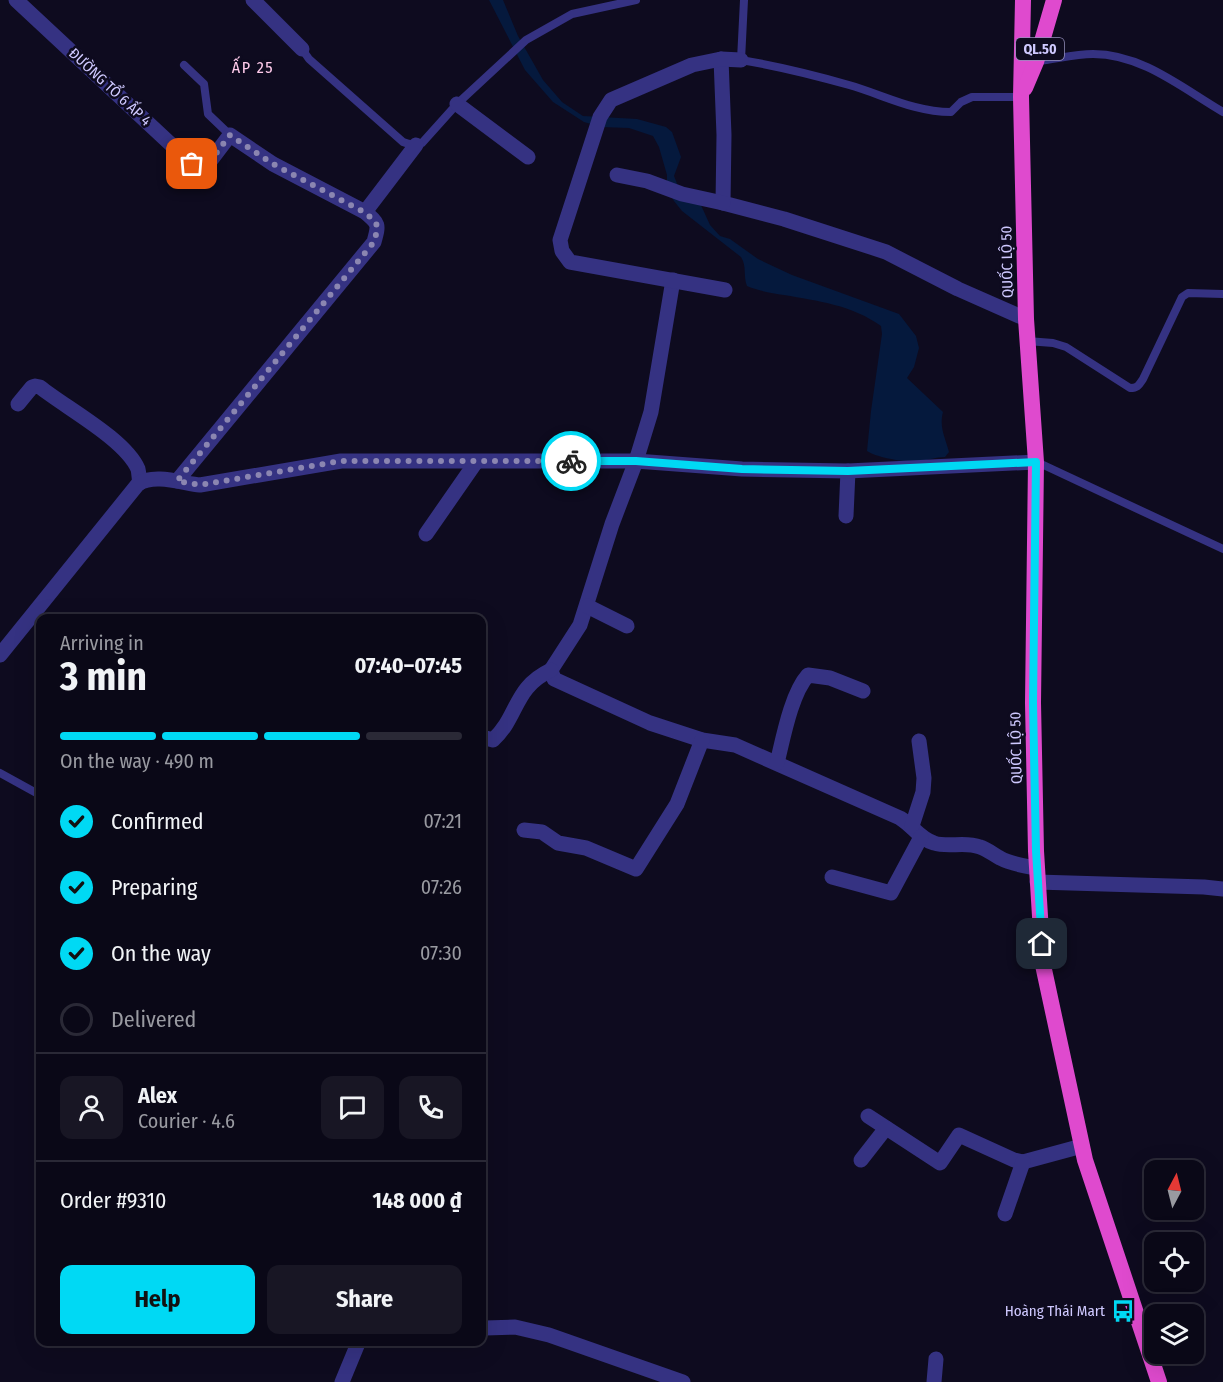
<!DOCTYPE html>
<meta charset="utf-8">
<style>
:root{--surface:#0a0817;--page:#181624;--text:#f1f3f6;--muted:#999aa1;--line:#2a2936;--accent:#00d9f4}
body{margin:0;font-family:"Fira Sans Condensed",sans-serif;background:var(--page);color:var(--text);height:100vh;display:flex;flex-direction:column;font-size:22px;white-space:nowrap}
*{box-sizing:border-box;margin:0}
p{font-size:20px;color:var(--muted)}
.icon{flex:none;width:33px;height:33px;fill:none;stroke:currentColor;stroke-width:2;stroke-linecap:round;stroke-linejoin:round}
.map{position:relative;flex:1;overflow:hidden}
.drawer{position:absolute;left:36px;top:614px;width:450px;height:732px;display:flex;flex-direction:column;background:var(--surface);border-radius:12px;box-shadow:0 6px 24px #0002,0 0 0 2px var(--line)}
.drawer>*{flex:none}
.needle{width:39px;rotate:7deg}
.buttons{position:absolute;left:1144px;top:1160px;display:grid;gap:12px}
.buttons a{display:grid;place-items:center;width:60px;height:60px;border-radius:12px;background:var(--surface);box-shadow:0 6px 24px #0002,0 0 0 2px var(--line);font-size:30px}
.pin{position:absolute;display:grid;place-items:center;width:51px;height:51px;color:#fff;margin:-26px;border-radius:12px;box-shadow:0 3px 9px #0006}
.courier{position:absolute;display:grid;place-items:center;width:60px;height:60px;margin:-30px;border:4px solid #00d9f4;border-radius:50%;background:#fff;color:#222;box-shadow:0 2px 8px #0007}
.overview em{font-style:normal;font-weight:700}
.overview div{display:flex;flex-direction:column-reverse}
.overview{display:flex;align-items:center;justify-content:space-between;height:102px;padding:0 24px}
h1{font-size:39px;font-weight:700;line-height:45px}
.bar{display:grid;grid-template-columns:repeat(4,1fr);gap:9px 6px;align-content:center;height:72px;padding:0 24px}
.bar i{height:8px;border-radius:4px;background:var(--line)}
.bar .on{background:var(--accent)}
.bar p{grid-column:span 4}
.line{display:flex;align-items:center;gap:15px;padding:0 24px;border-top:2px solid var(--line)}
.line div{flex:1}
.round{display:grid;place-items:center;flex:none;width:63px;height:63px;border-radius:12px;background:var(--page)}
ol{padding:0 24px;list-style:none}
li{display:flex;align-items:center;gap:18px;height:66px}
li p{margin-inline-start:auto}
li .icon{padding:6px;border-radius:50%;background:var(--accent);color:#111;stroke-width:4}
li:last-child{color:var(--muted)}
li i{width:33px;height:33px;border:3px solid var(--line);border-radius:50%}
.button{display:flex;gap:12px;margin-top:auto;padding:12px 24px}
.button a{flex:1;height:69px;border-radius:12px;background:var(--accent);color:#111;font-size:24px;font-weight:700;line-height:69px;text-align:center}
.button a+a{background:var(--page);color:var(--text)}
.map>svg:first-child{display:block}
.water{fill:#05193d}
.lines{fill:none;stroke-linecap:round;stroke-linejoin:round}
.service{stroke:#353282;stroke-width:8}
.minor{stroke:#353282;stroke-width:15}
.trunk{stroke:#df4ace;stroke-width:16}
.done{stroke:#8b86b1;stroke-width:6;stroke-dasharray:0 10.8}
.route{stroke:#00d9f4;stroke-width:8}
.labels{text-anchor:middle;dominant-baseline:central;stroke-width:5;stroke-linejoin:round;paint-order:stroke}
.shield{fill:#0e0b1f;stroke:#9590bc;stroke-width:1.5}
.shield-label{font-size:14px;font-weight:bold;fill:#cfc9ff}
.street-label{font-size:15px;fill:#cfc9ff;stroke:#0e0b1f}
.poi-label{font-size:15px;fill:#cfc9ff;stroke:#0e0b1f;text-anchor:end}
.neighbourhood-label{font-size:16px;letter-spacing:1.5px;fill:#ffcbeb;stroke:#0e0b1f}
</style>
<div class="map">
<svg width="1223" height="1382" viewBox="0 0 1223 1382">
<rect width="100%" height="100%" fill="#0e0b1f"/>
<path class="water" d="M489,0H503L518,36L543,80L562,102L583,116L637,119L666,127L672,132L681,157L674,176L682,196L700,203L710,225L720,236L730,239L758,259L792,275L899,314L916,336L919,348L914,367L907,378L943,412C939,427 945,437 949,452L945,457C936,457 929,460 920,461C907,463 878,458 867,451L871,411L882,334L881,326C852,305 818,301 784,295C771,293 759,291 747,286C743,276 747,266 741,257L682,211L674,201L667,189V175L659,147L653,136L629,128L601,127L584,122L553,102L525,70Z"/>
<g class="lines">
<g class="service">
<path d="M744,0L741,60C777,66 814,75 849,85C884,95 914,112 951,112L961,102L972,97H1021"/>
<path d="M302,49L309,59L403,142C410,145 415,145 422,143L457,104L526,40L572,14L636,0"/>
<path d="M1038,61C1056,59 1075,54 1093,54C1142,54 1182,88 1223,112"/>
<polyline points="184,65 204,84 208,114 230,135"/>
<path d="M1027,341L1053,343L1066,347L1130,388C1138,388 1139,385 1143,379L1182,297L1188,293L1223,294"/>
<polyline points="1037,462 1223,549"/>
<polyline points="0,773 40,795"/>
</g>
<g class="minor">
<path d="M16,0L192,164L200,168L208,164L230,135L273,164L365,212C379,224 379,224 374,242L177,481"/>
<polyline points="253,0 302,49"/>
<polyline points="721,59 724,135 723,203 784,219 886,252 958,289 1026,319"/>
<polyline points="457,104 528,157"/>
<polyline points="617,175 647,181 682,194 723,203"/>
<polyline points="365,212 416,145"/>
<path d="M673,280L651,412L636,461L612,524L580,625L551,670L554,679L650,723L702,740L735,745L900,818C913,826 920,839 934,843C949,848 964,841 980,847C987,849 994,855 1000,858C1011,864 1024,866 1036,868"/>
<polyline points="725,290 570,262 562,251 560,240 600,117 611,100 692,65 721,59 741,60"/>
<path d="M18,404L32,387L35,386L40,387C66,408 125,439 138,469C139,473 139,479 140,483"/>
<polyline points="846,516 848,471"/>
<polyline points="426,534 476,462"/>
<polyline points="587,606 627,626"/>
<path d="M0,655L138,484C154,473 182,483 200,485L341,461H636L742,469L848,471L1036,462"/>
<path d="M482,737L493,740C519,716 513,688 551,670"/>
<path d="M777,763C783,739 791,694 808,675L830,678L863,691"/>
<polyline points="912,826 923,792 924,778 919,741"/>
<polyline points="524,830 542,832 558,843 586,848 636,869 677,804 702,740"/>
<polyline points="832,877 891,893 921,837"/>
<polyline points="1037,882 1204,887 1223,889"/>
<polyline points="868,1116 940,1163 959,1135 1014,1160 1023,1162 1082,1146"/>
<polyline points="861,1160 886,1128"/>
<polyline points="1005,1214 1023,1162"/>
<polyline points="482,1331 485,1328 515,1327 549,1335 683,1382"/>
<polyline points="342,1382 359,1341"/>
<polyline points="934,1382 936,1359"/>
</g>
<g class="trunk">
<polyline points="1023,0 1021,97 1026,319 1036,462 1033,703 1036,851 1043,965 1085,1160 1159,1382"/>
<polyline points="1025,88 1036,62 1054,0"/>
</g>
</g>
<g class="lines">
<path class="done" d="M192,164L200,168L208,164L230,135L273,164L364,212C379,224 379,224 374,242L177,481L200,485L341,461H571"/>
<polyline class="route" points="571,461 636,461 742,469 848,471 1036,462 1033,703 1036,851 1042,944"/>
</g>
<defs>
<g id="bus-bare" transform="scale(1.8)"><path d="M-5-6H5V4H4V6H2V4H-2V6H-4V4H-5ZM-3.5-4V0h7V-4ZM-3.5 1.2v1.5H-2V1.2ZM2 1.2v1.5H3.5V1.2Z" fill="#00d9f4" stroke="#0e0b1f" stroke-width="2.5" paint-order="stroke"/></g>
</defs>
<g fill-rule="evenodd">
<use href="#bus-bare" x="1123" y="1311"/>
</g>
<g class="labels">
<rect class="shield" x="1016" y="38" width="48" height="22" rx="4.5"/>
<g class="shield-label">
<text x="1040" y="49">QL.50</text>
</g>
<g class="street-label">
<text transform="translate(110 87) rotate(43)">ĐƯỜNG TỔ 6 ẤP 4</text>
<text transform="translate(1007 262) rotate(-91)">QUỐC LỘ 50</text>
<text transform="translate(1016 748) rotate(-91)">QUỐC LỘ 50</text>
</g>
<g class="poi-label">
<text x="1105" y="1311">Hoàng Thái Mart</text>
</g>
<g class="neighbourhood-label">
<text x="253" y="67">ẤP 25</text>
</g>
</g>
</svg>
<div class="buttons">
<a><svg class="needle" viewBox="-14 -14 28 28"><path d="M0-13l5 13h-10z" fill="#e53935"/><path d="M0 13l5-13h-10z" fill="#999aa1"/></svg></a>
<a><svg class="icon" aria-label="locate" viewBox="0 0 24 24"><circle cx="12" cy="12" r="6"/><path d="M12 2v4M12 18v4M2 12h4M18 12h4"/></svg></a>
<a><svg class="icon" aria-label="layers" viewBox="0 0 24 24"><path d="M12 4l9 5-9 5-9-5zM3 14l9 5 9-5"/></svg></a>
</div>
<div class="pin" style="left:192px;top:164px;background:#ea580c"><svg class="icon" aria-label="bag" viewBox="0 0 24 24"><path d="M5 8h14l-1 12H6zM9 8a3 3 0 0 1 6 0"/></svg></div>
<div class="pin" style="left:1042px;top:944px;background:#1f2937"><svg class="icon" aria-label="home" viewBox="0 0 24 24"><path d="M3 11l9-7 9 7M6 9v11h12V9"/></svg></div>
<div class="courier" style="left:571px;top:461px"><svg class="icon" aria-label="bike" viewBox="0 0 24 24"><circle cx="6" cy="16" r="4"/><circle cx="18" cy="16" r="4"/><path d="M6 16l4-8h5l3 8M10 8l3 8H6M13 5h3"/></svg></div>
<section class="drawer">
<div class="overview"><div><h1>3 min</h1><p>Arriving in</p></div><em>07:40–07:45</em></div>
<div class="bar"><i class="on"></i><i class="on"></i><i class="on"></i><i></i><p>On the way · 490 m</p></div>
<ol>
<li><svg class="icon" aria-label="check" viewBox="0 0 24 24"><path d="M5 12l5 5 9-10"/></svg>Confirmed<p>07:21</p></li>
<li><svg class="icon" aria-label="check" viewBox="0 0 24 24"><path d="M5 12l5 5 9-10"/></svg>Preparing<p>07:26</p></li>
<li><svg class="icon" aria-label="check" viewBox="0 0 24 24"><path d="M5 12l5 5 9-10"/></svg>On the way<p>07:30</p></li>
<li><i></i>Delivered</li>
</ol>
<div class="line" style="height:108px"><a class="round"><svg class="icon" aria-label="person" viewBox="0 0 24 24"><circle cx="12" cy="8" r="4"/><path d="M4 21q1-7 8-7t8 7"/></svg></a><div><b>Alex</b><p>Courier · 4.6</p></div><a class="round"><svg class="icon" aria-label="chat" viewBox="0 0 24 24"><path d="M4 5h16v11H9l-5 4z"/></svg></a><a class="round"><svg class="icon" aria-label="phone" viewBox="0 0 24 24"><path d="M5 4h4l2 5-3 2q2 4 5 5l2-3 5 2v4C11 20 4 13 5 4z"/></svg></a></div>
<div class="line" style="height:78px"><div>Order #9310</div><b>148 000 ₫</b></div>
<div class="button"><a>Help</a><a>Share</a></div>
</section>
</div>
